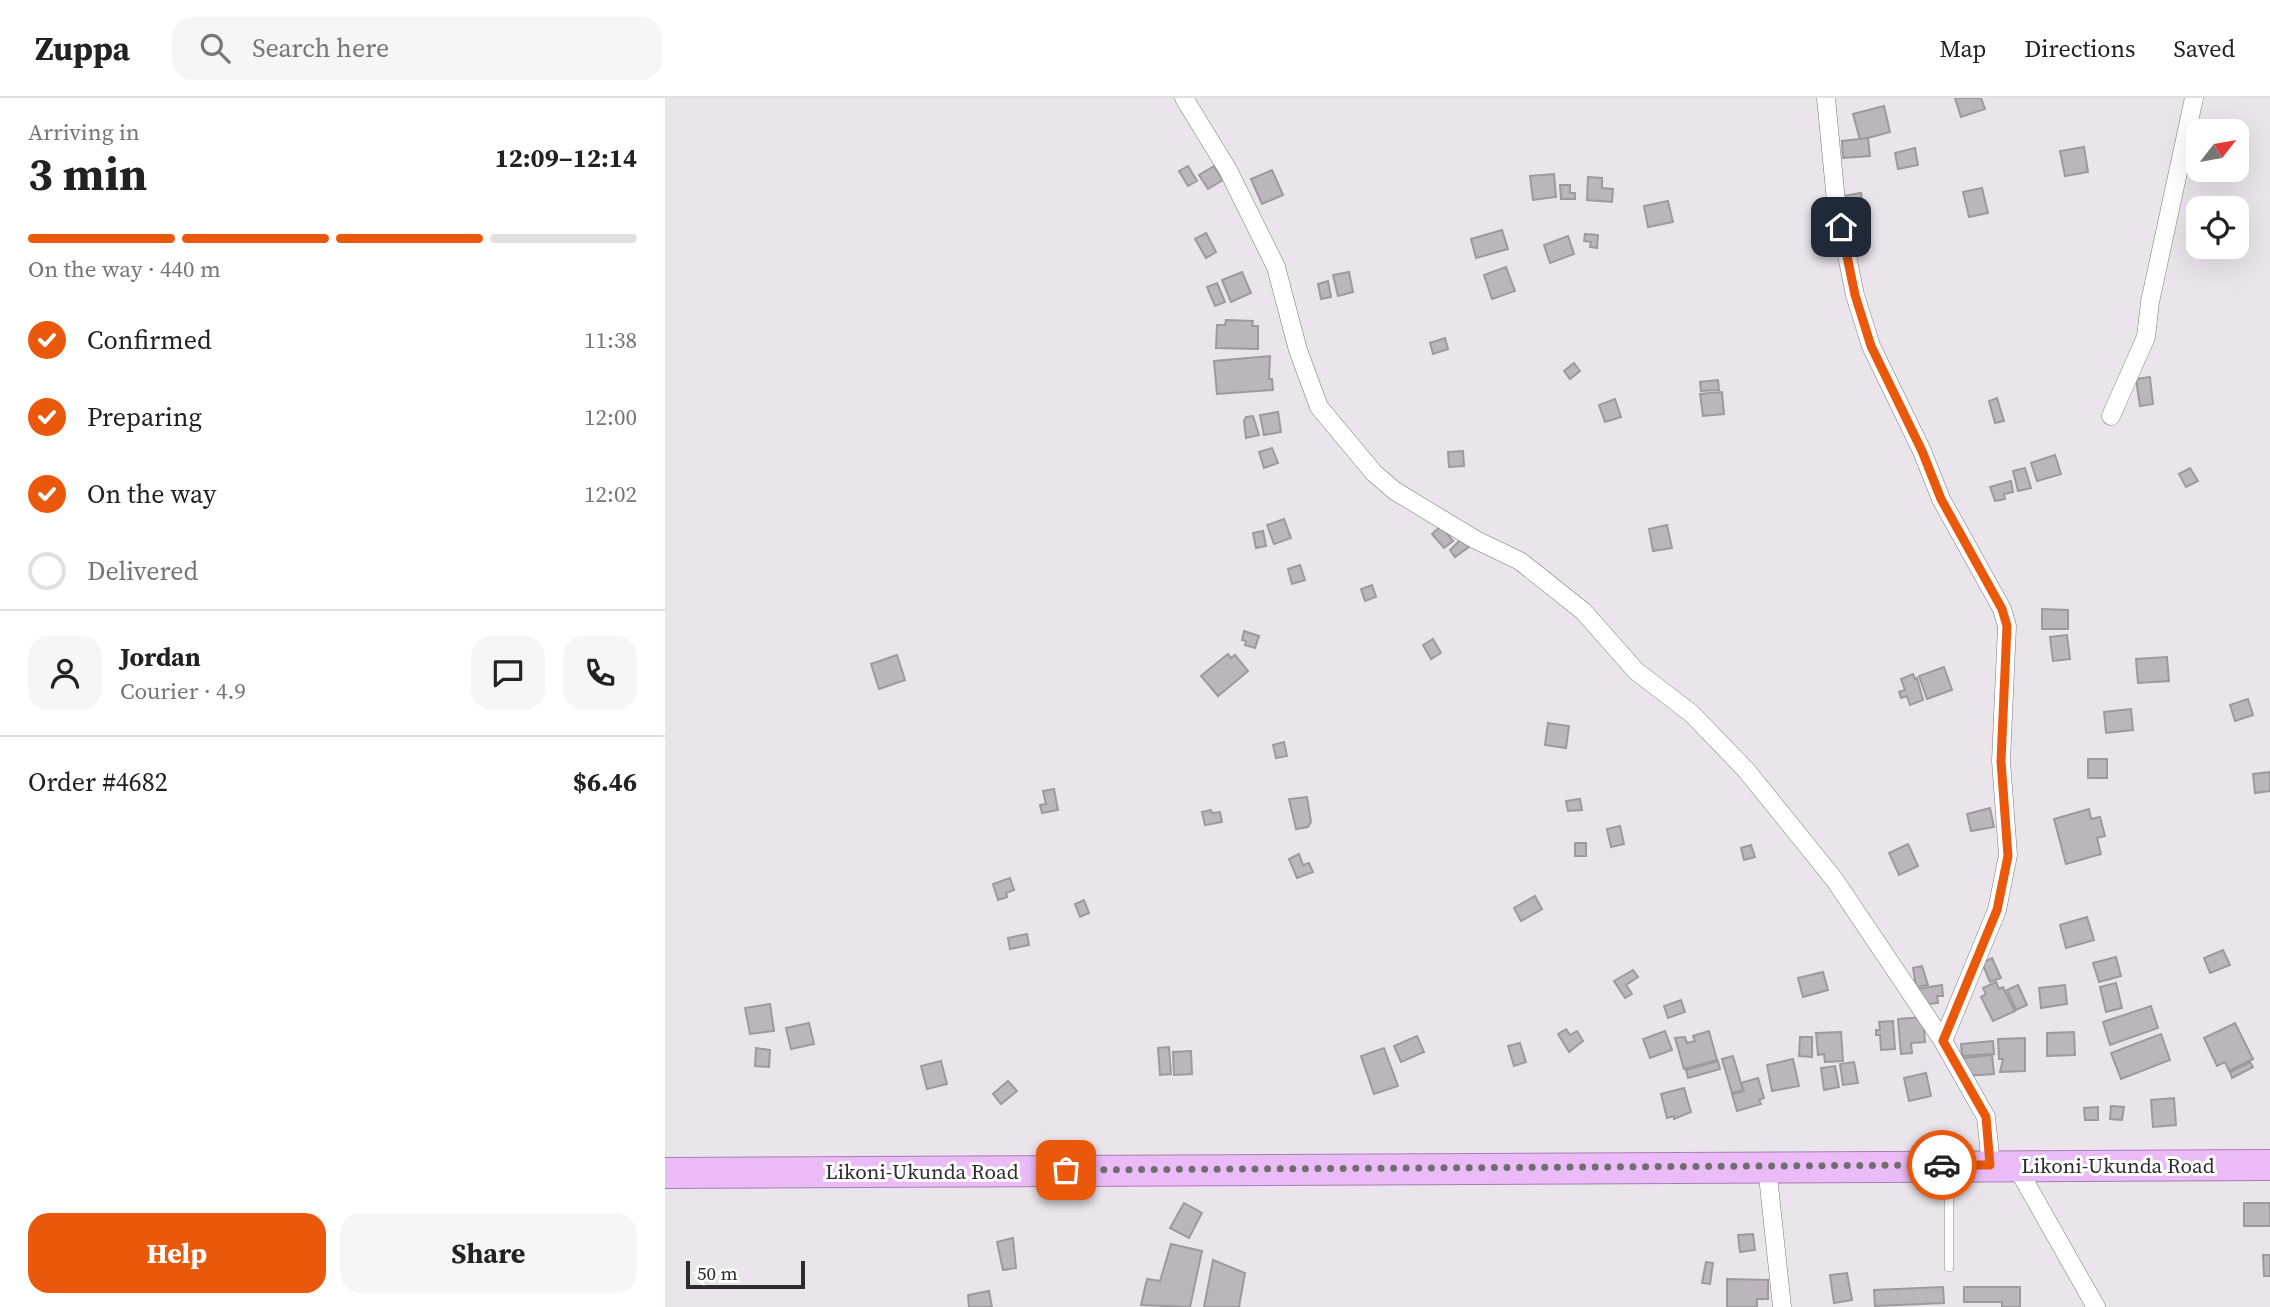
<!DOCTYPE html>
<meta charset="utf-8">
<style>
:root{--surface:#fff;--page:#f6f6f6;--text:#222;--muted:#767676;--line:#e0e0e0;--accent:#ea580c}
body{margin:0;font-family:"Source Serif 4",serif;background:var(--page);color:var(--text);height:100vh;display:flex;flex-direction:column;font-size:26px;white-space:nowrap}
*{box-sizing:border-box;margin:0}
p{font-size:23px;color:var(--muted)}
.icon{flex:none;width:38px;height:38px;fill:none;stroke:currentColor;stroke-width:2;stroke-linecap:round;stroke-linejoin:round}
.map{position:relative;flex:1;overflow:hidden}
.side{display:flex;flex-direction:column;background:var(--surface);width:665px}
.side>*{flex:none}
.needle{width:46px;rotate:59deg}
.tools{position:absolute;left:1521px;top:21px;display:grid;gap:14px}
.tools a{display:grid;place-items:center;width:63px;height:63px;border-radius:14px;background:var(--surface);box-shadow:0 7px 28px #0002;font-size:35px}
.scale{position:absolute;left:21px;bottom:18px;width:119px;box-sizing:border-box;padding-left:7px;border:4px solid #2e2c2e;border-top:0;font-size:19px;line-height:24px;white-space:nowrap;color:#2e2c2e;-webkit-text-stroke:5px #fff;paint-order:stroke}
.pin{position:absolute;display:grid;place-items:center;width:60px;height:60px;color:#fff;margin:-30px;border-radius:14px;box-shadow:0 4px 10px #0006}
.courier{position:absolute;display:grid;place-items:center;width:70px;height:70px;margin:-35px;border:5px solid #ea580c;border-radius:50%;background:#fff;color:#222;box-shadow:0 2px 9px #0007}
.headline em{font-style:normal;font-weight:700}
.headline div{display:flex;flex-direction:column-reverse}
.headline{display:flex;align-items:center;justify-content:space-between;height:119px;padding:0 28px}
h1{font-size:46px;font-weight:700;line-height:52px}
.bar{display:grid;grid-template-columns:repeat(4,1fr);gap:10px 7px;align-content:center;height:84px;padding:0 28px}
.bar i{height:9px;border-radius:5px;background:var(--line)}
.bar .on{background:var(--accent)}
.bar p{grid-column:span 4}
.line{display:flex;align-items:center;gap:18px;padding:0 28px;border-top:2px solid var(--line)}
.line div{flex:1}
.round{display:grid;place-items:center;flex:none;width:74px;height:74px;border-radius:21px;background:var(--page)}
ol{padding:0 28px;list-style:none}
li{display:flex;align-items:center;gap:21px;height:77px}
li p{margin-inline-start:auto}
li .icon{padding:7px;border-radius:50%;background:var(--accent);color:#fff;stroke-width:4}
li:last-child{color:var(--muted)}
li i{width:38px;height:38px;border:4px solid var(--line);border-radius:50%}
.button{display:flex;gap:14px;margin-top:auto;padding:14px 28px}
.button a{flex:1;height:80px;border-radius:21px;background:var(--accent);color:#fff;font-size:28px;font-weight:700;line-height:80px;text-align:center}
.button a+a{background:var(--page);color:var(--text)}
header{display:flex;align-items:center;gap:42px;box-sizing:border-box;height:98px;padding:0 35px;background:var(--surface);border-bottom:2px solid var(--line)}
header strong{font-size:33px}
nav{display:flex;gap:38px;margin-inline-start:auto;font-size:24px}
.search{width:490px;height:63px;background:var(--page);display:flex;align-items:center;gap:18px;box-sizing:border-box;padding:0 24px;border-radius:21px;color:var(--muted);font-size:26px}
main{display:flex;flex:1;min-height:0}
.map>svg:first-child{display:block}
.building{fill:#bab6bb;stroke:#9d999e;stroke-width:2}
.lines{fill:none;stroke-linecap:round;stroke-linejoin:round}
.service-casing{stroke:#7c787d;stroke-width:10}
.minor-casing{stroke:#7c787d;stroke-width:19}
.trunk-casing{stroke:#a67eb0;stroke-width:32}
.service{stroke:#fff;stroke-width:9}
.minor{stroke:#fff;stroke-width:18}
.trunk{stroke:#ebbbf8;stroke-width:30}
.done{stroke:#706d70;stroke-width:7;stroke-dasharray:0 12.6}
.route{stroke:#ea580c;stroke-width:9}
.labels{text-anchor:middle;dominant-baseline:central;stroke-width:6;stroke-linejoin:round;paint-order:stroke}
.street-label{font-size:21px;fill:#2e2c2e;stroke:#fff}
</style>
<header>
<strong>Zuppa</strong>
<div class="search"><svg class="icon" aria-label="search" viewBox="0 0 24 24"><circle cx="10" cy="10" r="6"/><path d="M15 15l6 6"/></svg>Search here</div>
<nav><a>Map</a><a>Directions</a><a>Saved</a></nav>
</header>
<main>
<section class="side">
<div class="headline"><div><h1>3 min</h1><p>Arriving in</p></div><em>12:09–12:14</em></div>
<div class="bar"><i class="on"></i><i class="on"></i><i class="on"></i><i></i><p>On the way · 440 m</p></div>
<ol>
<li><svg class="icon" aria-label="check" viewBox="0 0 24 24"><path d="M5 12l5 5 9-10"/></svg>Confirmed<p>11:38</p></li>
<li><svg class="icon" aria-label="check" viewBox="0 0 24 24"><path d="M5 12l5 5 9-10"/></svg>Preparing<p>12:00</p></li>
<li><svg class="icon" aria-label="check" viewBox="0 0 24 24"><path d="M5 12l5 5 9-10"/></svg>On the way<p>12:02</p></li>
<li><i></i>Delivered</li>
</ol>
<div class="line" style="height:126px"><a class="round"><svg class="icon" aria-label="person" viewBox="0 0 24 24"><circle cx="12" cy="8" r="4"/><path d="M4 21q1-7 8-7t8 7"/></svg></a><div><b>Jordan</b><p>Courier · 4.9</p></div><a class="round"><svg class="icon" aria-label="chat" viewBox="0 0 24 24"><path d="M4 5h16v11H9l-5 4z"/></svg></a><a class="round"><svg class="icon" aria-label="phone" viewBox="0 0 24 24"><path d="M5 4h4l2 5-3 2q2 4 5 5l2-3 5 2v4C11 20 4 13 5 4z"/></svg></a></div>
<div class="line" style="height:91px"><div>Order #4682</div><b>$6.46</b></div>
<div class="button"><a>Help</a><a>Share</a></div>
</section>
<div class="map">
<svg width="1605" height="1209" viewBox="0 0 1605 1209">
<rect width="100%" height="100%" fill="#eae5eb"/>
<g class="building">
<polygon points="1290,0 1316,0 1320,11 1296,19"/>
<polygon points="1219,8 1225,34 1195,42 1188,16"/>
<polygon points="1203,40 1205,58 1178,60 1177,43"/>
<polygon points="1419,49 1423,74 1400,78 1395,53"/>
<polygon points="1250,50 1253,67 1233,71 1230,55"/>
<polygon points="523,68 532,83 523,88 514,73"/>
<polygon points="549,68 558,82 543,91 534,77"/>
<polygon points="607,72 618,97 597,106 586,81"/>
<polygon points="889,76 891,99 868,102 865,78"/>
<polygon points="923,79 937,80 937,90 948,91 947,104 922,102"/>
<polygon points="895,87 905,87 905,95 910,95 910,101 896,101"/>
<polygon points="1317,90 1323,115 1304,119 1298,94"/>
<polygon points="1196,95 1199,113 1181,116 1178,98"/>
<polygon points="1003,103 1008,124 983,129 979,108"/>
<polygon points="837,132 843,151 811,160 806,141"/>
<polygon points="541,135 551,154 541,160 530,141"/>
<polygon points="920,136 933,137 932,150 925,149 926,144 919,143"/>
<polygon points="903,138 909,156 885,165 879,147"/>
<polygon points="841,169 850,193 827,201 819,177"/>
<polygon points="577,174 586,195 566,204 557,182"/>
<polygon points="684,174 688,194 673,198 668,177"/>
<polygon points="663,183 666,199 656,201 653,186"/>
<polygon points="552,185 560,204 550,208 542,189"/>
<polygon points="561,222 588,223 587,228 593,228 593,251 551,250 552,227 560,227"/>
<polygon points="780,240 783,251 768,256 765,245"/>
<polygon points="605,258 604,281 607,281 608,292 552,296 549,263"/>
<polygon points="909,265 915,273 905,281 899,273"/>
<polygon points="1485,279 1488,306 1475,308 1471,281"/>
<polygon points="1053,282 1054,292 1036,293 1035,284"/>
<polygon points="1057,294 1059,316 1038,318 1035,296"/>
<polygon points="1332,300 1339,323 1330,325 1324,303"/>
<polygon points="950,301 956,319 940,324 934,307"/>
<polygon points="613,314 616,334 599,337 595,317"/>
<polygon points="588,318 594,337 581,340 579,323 581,319"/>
<polygon points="607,350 613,365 599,370 594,354"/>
<polygon points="798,353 799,368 784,369 783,354"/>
<polygon points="1390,357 1396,376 1372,383 1366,365"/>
<polygon points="1360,370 1366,390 1353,393 1348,373"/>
<polygon points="1525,370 1533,383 1521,389 1514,376"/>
<polygon points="1346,383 1348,394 1339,396 1340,401 1330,403 1325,389"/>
<polygon points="619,421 626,440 609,446 602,427"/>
<polygon points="1002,427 1007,450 988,453 984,431"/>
<polygon points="776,428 788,443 779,450 767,436"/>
<polygon points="598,433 601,448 591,450 588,435"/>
<polygon points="798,439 804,449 790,459 785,452"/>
<polygon points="635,467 640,482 627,486 623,471"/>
<polygon points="707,487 711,499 700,503 696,491"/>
<polygon points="1377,511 1403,512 1403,531 1377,531"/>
<polygon points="579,533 594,538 590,550 580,547 581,543 577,542"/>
<polygon points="1402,537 1405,561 1388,563 1385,539"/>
<polygon points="768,541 776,555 766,561 758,547"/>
<polygon points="563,556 566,560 570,557 583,573 553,598 536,578"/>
<polygon points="232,557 240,582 214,591 206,566"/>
<polygon points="1502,559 1504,583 1473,585 1471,561"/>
<polygon points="1279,569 1287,592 1262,601 1254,578"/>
<polygon points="1248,576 1250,581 1252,580 1258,602 1245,607 1242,598 1236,600 1234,594 1240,592 1236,581"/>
<polygon points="1583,601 1588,617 1570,623 1565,607"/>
<polygon points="1466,611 1468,632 1441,635 1439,614"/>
<polygon points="883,625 904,628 901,650 880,647"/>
<polygon points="619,644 622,658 611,660 608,647"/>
<rect x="1423" y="661" width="19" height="19"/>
<polygon points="1605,674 1605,693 1590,695 1588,676"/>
<polygon points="389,691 393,712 377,715 375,707 381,706 378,693"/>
<polygon points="642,699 646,724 643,729 631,731 624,701"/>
<polygon points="915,701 917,712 903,713 901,703"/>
<polygon points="1325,710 1329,729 1306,733 1302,716"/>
<polygon points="1424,711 1426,721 1435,719 1440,738 1432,740 1436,756 1401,766 1389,721"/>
<polygon points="546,712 547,715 555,714 557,724 540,727 537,714"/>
<polygon points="955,728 959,746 946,749 942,731"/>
<rect x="910" y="745" width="11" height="13"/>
<polygon points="1243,746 1253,768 1234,777 1224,755"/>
<polygon points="1086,747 1090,759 1079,762 1076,750"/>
<polygon points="634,756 638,767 644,765 648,774 632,780 624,761"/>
<polygon points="345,780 349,792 341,795 342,799 333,802 328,786"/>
<polygon points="870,798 877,811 856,823 849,810"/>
<polygon points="419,802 424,815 415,819 410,806"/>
<polygon points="1422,819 1429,842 1401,850 1395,827"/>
<polygon points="362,836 364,847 345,851 343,840"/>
<polygon points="1558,852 1565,867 1545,875 1539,860"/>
<polygon points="1451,859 1456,878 1434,884 1428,865"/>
<polygon points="1327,860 1336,880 1325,884 1317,865"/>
<polygon points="1257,868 1263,887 1251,889 1248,870"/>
<polygon points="968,872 973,879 961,887 967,896 960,900 949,883"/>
<polygon points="1158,874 1163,892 1138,899 1133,880"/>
<polygon points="1331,884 1334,891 1338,889 1350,913 1328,923 1316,899 1321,896 1318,890"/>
<polygon points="1451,885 1457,910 1441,914 1435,889"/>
<polygon points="1277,887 1278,898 1272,898 1273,905 1256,907 1252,891"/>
<polygon points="1353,887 1362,907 1351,912 1342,892"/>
<polygon points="1400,887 1402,906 1376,910 1374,890"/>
<polygon points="1016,902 1020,914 1003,920 999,908"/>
<polygon points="105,906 109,933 85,936 80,910"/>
<polygon points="1486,908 1493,930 1445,947 1438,924"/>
<polygon points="1258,919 1260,944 1246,945 1247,955 1236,956 1233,921"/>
<polygon points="1228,923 1230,951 1216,952 1215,937 1211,937 1211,932 1215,932 1214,924"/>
<polygon points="144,925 149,946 126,951 121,930"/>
<polygon points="1570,925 1588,961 1564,973 1560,964 1552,968 1539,940"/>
<polygon points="901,931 905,937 912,933 918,943 904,954 893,936"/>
<polygon points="1000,933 1007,952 985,960 978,941"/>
<polygon points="1044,933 1052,962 1019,971 1010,940 1020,939 1022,945 1030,943 1028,938"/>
<polygon points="1176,934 1178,963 1160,964 1159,956 1153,957 1151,935"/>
<polygon points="1409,934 1410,957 1382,958 1382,935"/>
<polygon points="1496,936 1505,962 1456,981 1446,955"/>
<polygon points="752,938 759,954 736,964 729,948"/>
<polygon points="1135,939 1147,939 1147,959 1134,958"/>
<polygon points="1360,940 1360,973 1335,974 1338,961 1334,961 1333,941"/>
<polygon points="1328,943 1329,956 1297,958 1296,946"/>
<polygon points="855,945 861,964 849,968 843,948"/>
<polygon points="504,949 506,976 495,977 493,950"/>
<polygon points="91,950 105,952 104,969 90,968"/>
<polygon points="719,950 733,988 709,996 696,958"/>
<polygon points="526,953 527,976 509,977 508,954"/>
<polygon points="1327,957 1329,976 1300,978 1298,960"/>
<polygon points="1068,958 1078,992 1067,995 1057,961"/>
<polygon points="1128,961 1134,988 1107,993 1102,967"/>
<polygon points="276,963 282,986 262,991 256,968"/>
<polygon points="1053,963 1055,971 1023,980 1021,972"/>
<polygon points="1189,964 1193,985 1178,987 1175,966"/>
<polygon points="1585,964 1588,969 1567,980 1565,974"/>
<polygon points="1170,968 1174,989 1159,992 1156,970"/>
<polygon points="1261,975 1266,998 1244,1003 1239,980"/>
<polygon points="1093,980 1099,1000 1094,1002 1096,1006 1072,1013 1067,996 1079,993 1076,985"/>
<polygon points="343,983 352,993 336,1006 328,996"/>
<polygon points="1019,990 1026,1014 1009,1021 1009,1018 1002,1020 996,996"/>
<polygon points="1509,1000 1511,1027 1488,1029 1486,1002"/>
<polygon points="1446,1008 1459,1009 1457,1022 1445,1021"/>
<polygon points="1433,1009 1433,1022 1420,1022 1419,1010"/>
<polygon points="519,1105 537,1115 524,1140 505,1130"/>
<rect x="1579" y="1105" width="26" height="23"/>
<polygon points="1088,1136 1090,1152 1075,1154 1073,1137"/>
<polygon points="348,1140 351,1170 338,1172 332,1144"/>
<polygon points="506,1146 537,1153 525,1209 476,1207 482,1181 495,1183"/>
<polygon points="1598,1157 1605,1157 1605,1178 1599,1178"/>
<polygon points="548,1162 580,1175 574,1209 539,1209"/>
<polygon points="1041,1164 1048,1165 1045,1186 1037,1185"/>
<polygon points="1182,1175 1187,1202 1169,1205 1165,1177"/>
<polygon points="1062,1181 1103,1182 1103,1201 1092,1201 1092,1209 1062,1209"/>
<polygon points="1278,1189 1279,1205 1210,1208 1209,1192"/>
<polygon points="1299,1189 1355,1189 1355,1209 1337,1209 1337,1204 1299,1204"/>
<polygon points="324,1193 327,1209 304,1209 303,1197"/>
</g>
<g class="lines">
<g class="service-casing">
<polyline id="service" points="1284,1169 1284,1072"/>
</g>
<g class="minor-casing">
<g id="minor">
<polyline points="519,0 563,72 611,169 633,252 654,309 709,375 730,393 811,442 855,463 918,513 971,573 1027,616 1081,672 1169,781 1278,943 1321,1019 1326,1067"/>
<polyline points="1161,0 1171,103 1190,197 1206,248 1257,353 1276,401 1337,511 1342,528 1336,663 1343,757 1332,812 1278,943"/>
<polyline points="1446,318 1481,239 1485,204 1529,0"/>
<polyline points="1350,1066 1431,1209"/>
<polyline points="1102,1069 1117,1209"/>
</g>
</g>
<g class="trunk-casing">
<polyline id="trunk" points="0,1075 1605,1067"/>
</g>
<use href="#service" class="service"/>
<use href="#minor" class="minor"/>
<use href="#trunk" class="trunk"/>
</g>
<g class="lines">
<polyline class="done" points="401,1072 1277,1067"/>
<polyline class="route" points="1176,129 1190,197 1206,248 1257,353 1276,401 1337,511 1342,528 1336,663 1343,758 1332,812 1278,943 1321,1019 1325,1067 1277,1067"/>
</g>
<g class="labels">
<g class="street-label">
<text x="1453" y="1067">Likoni-Ukunda Road</text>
<text x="257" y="1073">Likoni-Ukunda Road</text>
</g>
</g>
</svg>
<div class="tools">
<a><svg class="needle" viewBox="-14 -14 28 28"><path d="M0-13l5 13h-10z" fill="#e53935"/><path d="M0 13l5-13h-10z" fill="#767676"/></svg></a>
<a><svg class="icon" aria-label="locate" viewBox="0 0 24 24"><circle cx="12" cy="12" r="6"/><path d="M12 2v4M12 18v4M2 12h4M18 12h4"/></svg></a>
</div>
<div class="scale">50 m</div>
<div class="pin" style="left:401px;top:1072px;background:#ea580c"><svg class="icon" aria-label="bag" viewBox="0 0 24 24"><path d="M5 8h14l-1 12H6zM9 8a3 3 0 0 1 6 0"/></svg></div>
<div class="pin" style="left:1176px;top:129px;background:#1f2937"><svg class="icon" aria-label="home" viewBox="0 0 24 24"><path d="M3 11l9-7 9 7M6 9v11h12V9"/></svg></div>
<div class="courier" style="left:1277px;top:1067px"><svg class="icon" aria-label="car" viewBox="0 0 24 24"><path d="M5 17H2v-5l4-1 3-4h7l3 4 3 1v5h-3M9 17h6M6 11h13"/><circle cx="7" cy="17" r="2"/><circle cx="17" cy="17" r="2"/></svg></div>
</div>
</main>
